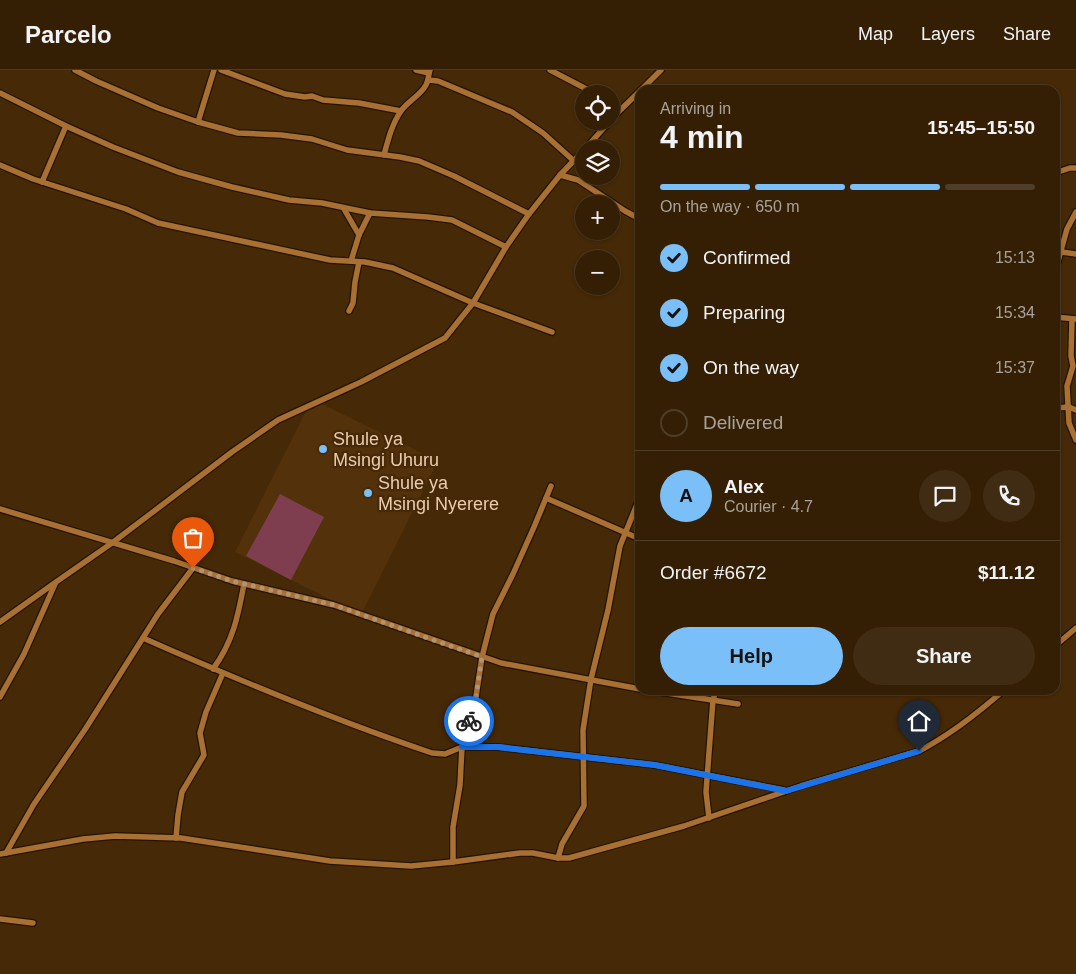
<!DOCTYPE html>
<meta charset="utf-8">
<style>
:root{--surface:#341f05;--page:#3f2c13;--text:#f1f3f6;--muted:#a9a29a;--line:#4e3d27;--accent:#7abff8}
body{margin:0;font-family:Helvetica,sans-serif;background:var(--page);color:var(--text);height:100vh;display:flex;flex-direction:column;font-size:19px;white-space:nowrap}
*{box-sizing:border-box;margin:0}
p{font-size:16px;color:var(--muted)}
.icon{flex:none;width:28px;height:28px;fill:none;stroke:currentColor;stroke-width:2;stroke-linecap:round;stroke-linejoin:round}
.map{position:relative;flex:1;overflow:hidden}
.details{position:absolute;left:635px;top:15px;width:425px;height:610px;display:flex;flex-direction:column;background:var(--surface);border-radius:15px;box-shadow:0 1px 4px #0004,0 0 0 1px var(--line)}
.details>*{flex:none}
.fabs{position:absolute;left:575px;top:15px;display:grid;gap:10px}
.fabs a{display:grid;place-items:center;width:45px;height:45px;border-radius:50%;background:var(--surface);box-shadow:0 1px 4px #0004,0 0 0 1px var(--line);font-size:25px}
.pin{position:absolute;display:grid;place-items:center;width:42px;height:42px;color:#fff;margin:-51px -21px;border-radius:50% 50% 50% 0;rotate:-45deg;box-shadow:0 0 5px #0007}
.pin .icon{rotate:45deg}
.courier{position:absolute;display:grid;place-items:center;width:50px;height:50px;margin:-25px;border:4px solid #1a73e8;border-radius:50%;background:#fff;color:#222;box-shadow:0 1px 6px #0007}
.headline em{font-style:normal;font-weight:600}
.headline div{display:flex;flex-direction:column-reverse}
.headline{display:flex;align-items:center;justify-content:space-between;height:85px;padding:0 25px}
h1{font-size:32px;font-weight:600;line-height:38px}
.bar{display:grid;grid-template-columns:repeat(4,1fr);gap:8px 5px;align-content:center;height:60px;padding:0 25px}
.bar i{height:6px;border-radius:4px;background:var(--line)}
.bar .on{background:var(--accent)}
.bar p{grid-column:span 4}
.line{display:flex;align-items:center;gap:12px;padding:0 25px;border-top:1px solid var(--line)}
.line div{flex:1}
.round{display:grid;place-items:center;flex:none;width:52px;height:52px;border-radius:26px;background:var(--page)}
ol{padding:0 25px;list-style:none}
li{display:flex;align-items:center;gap:15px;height:55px}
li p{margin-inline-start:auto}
li .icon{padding:5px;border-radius:50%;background:var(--accent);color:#111;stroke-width:4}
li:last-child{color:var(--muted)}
li i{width:28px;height:28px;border:2px solid var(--line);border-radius:50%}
.cta{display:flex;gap:10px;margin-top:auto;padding:10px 25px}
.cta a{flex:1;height:58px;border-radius:30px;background:var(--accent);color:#111;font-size:20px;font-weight:600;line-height:58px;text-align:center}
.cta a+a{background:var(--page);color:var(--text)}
header{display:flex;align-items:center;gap:30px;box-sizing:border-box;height:70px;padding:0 25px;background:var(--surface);border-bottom:1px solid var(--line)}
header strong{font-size:24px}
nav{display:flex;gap:28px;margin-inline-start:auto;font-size:18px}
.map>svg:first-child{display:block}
.built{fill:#52310b}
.green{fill:#7f3e4f}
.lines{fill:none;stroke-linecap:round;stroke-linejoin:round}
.minor-casing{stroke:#251403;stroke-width:8}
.minor{stroke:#a87033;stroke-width:5.5}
.done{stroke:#b19374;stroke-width:5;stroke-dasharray:0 9}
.route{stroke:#1a73e8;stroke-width:6}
.poi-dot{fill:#7abff8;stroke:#462907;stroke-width:2}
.labels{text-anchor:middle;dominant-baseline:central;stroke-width:4.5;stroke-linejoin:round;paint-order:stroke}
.poi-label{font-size:18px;fill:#ebccaf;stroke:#462907;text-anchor:start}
</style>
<header>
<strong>Parcelo</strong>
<nav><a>Map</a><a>Layers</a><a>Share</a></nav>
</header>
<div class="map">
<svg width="1076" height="904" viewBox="0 0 1076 904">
<rect width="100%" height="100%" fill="#462907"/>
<polygon class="built" points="312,329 438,391 361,545 235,482"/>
<polygon class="green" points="280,424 324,447 291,510 246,486"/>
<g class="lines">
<g class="minor-casing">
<g id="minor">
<polyline points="75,0 96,11 158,38 198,52 238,63 281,65 312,69 347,80 400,87 419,91 454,106 529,144"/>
<polyline points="221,0 285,24 305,27 312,26 323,30 359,33 401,41"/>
<polyline points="416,0 429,3"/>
<polyline points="550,0 596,24"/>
<polyline points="428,10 438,11 512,42 543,63 574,91"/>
<polyline points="641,20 661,0"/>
<polyline points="0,23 66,56 113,77 178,102 232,117 289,130 322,133 370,143 428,147 452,150 506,177"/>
<polyline points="611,36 617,43"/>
<polyline points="611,49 640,21"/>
<polyline points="198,52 214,0"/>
<polyline points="585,79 610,51"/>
<path d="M384,85C388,70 392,54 401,41C408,31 420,26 426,15C429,10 428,5 430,0"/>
<polyline points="0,95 33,109 126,139 158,153 330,190 365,192 393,198 473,233 552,262"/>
<polyline points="1055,103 1070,98 1076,98"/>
<polyline points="560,105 578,110 625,141 640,149"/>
<polyline points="42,112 66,56"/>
<polyline points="344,139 359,165"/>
<polyline points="1055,181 1076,184"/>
<polyline points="351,191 359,165 370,143"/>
<polyline points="1055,202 1067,159 1076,142"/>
<polyline points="349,241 353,233 355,212 359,192"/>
<polyline points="1055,247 1076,249"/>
<polyline points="1072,249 1071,286 1073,296 1067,316 1069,353 1076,370"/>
<polyline points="1055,338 1069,337 1076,340"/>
<polyline points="546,428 640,469"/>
<polyline points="0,439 174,491 232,511 334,535 501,593 640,619"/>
<polyline points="0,552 56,512 112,473 232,382 278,350 361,312 445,268 473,233 506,177 529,144 560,105 584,80"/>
<path d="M143,568C238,610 334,650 432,683L445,684L462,677H498L655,695L784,720"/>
<polyline points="1055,576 1076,558"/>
<path d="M213,599C233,572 238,546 244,514"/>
<polyline points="647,620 738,634"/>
<polyline points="0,627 24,584 55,514"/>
<polyline points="709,748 706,722 713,630 716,620"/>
<polyline points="176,768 178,745 182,722 204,685 200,663 206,642 223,603"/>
<polyline points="6,783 34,734 86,658 158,544 193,498"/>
<path d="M0,784L83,769L115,766L181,768L330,791L411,796L453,792L520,783H533L558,788H569L684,756L801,716L919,681C950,665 978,643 1004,620"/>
<polyline points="558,788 562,774 584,736 583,660 591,609 608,540 620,476 640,427"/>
<polyline points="453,792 453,757 460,715 462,677 469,647 475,633 482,587 493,544 513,504 534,457 551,416"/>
<polyline points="0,849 33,853"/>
</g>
</g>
<use href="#minor" class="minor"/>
</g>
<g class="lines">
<polyline class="done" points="193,498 232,511 334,535 482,587 475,633 469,651"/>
<polyline class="route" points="469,651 462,677 498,677 655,695 786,721 919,681"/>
</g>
<g class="poi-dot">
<circle cx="323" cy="379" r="5"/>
<circle cx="368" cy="423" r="5"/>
</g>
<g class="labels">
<g class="poi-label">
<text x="333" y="369">Shule ya<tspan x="333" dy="21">Msingi Uhuru</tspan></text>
<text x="378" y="413">Shule ya<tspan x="378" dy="21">Msingi Nyerere</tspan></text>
</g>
</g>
</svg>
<div class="fabs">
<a><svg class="icon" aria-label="locate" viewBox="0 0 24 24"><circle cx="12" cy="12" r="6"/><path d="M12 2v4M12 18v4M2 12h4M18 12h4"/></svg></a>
<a><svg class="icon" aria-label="layers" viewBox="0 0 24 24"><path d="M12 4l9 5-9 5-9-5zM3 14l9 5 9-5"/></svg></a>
<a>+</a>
<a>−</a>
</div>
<div class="pin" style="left:193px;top:498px;background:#ea580c"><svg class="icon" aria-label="bag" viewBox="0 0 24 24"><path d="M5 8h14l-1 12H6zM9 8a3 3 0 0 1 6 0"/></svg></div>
<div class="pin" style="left:919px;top:681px;background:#1f2937"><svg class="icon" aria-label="home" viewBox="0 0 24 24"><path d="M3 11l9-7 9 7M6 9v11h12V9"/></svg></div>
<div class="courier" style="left:469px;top:651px"><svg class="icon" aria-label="bike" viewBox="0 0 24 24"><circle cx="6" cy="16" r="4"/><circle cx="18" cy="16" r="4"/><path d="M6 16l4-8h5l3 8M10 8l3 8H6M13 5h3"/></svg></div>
<section class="details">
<div class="headline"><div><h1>4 min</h1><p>Arriving in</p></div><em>15:45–15:50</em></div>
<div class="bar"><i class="on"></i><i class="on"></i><i class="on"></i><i></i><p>On the way · 650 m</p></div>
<ol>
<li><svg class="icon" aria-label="check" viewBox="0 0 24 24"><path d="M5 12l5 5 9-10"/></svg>Confirmed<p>15:13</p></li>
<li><svg class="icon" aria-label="check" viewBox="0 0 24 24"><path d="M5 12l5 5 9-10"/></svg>Preparing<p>15:34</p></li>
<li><svg class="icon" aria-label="check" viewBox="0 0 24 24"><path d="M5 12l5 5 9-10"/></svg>On the way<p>15:37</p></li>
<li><i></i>Delivered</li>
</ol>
<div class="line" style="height:90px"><b class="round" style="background:var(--accent);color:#111">A</b><div><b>Alex</b><p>Courier · 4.7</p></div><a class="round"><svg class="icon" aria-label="chat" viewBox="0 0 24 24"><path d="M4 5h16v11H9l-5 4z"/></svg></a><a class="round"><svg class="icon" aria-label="phone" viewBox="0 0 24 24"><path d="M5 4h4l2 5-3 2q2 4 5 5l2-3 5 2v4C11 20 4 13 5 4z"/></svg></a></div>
<div class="line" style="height:65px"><div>Order #6672</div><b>$11.12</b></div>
<div class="cta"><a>Help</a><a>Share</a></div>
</section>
</div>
